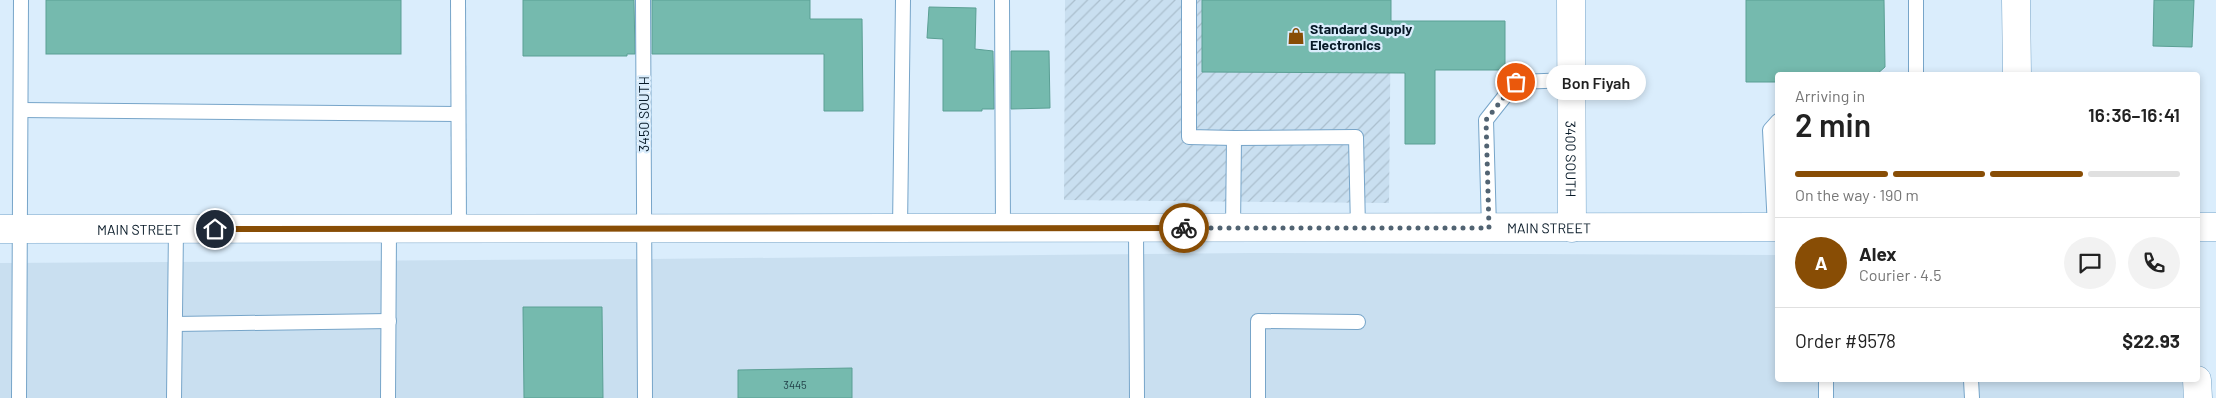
<!DOCTYPE html>
<meta charset="utf-8">
<style>
:root{--surface:#fff;--page:#f2f2f2;--text:#222;--muted:#767676;--line:#e0e0e0;--accent:#884d05}
body{margin:0;font-family:Barlow,sans-serif;background:var(--page);color:var(--text);height:100vh;display:flex;flex-direction:column;font-size:19px;white-space:nowrap}
*{box-sizing:border-box;margin:0}
p{font-size:16px;color:var(--muted)}
.icon{flex:none;width:28px;height:28px;fill:none;stroke:currentColor;stroke-width:2;stroke-linecap:round;stroke-linejoin:round}
.map{position:relative;flex:1;overflow:hidden}
.drawer{position:absolute;left:1775px;top:72px;width:425px;height:310px;display:flex;flex-direction:column;background:var(--surface);border-radius:5px;box-shadow:0 2px 8px #0003}
.drawer>*{flex:none}
.pin{position:absolute;display:grid;place-items:center;width:42px;height:42px;color:#fff;margin:-21px;border:2px solid #fff;border-radius:50%;box-shadow:0 1px 5px #0007}
.courier{position:absolute;display:grid;place-items:center;width:50px;height:50px;margin:-25px;border:4px solid #884d05;border-radius:50%;background:#fff;color:#222;box-shadow:0 1px 6px #0007}
.bubble{position:absolute;height:35px;border-radius:18px;background:var(--surface);box-shadow:0 2px 8px #0003;font-size:16px;font-weight:600;line-height:35px;text-align:center}
.headline em{font-style:normal;font-weight:600}
.headline div{display:flex;flex-direction:column-reverse}
.headline{display:flex;align-items:center;justify-content:space-between;height:85px;padding:0 20px}
h1{font-size:32px;font-weight:600;line-height:38px}
.bar{display:grid;grid-template-columns:repeat(4,1fr);gap:8px 5px;align-content:center;height:60px;padding:0 20px}
.bar i{height:6px;border-radius:4px;background:var(--line)}
.bar .on{background:var(--accent)}
.bar p{grid-column:span 4}
.line{display:flex;align-items:center;gap:12px;padding:0 20px;border-top:1px solid var(--line)}
.line div{flex:1}
.round{display:grid;place-items:center;flex:none;width:52px;height:52px;border-radius:26px;background:var(--page)}
.map>svg:first-child{display:block}
.built{fill:#c9dff0}
.industrial{fill:url(#industrial-furrows)}
.building{fill:#75baae;stroke:#5a9f94}
.lines{fill:none;stroke-linecap:round;stroke-linejoin:round}
.lane-casing{stroke:#77a5c9;stroke-width:16}
.street-casing{stroke:#77a5c9;stroke-width:29}
.secondary-casing{stroke:#77a5c9;stroke-width:29}
.lane{stroke:#fff;stroke-width:14}
.street{stroke:#fff;stroke-width:28}
.secondary{stroke:#fff;stroke-width:28}
.done{stroke:#516372;stroke-width:5;stroke-dasharray:0 9}
.route{stroke:#884d05;stroke-width:6}
.labels{text-anchor:middle;dominant-baseline:central;stroke-width:4.5;stroke-linejoin:round;paint-order:stroke}
.number-label{font-size:11px;fill:#224149}
.poi-label{font-size:14px;font-weight:bold;fill:#071927;stroke:#daedfc;text-anchor:start}
.street-label{font-size:14px;fill:#071927;stroke:#daedfc}
</style>
<div class="map">
<svg width="2216" height="398" viewBox="0 0 2216 398">
<defs>
<pattern id="industrial-furrows" width="10" height="10" patternUnits="userSpaceOnUse" patternTransform="scale(1.25)"><rect width="10" height="10" fill="#c9dff0"/><path d="M-1 1l2-2M0 10L10 0M9 11l2-2" fill="none" stroke="#abbfce"/></pattern>
</defs>
<rect width="100%" height="100%" fill="#daedfc"/>
<polygon class="built" points="1250,253 1777,255 1778,380 2183,380 2183,398 0,398 0,263 650,259"/>
<polygon class="industrial" points="1065,0 1391,0 1389,203 1064,200"/>
<g class="building">
<rect x="46" y="0" width="355" height="54"/>
<polygon points="523,0 634,0 635,54 627,54 627,56 523,56"/>
<polygon points="652,0 810,0 810,19 862,19 863,111 824,111 824,54 652,54"/>
<polygon points="1202,0 1391,0 1391,21 1505,21 1505,70 1435,70 1435,144 1405,144 1405,73 1202,72"/>
<polygon points="1746,0 1884,0 1885,67 1876,75 1778,75 1778,82 1746,82"/>
<polygon points="2154,0 2194,0 2192,47 2153,46"/>
<polygon points="929,7 976,8 975,49 993,51 994,109 982,109 982,111 943,111 943,39 927,38"/>
<polygon points="1011,51 1049,51 1050,108 1011,109"/>
<polygon points="523,307 602,307 603,398 524,398"/>
<polygon points="852,368 852,398 738,398 738,370"/>
</g>
<g class="lines">
<g class="lane-casing">
<g id="lane">
<polyline points="458,0 459,229"/>
<polyline points="643,0 645,398"/>
<polyline points="1002,0 1003,228"/>
<polyline points="1189,0 1189,137 1234,138"/>
<polyline points="1916,75 1916,0"/>
<polyline points="21,110 458,114"/>
<polyline points="1775,227 1770,130 1778,121"/>
<polyline points="900,228 903,0"/>
<polyline points="1136,228 1137,398"/>
<polyline points="1233,228 1234,138 1356,137 1358,228"/>
<polyline points="1489,228 1486,120 1516,82 1571,80"/>
<polyline points="175,324 389,321"/>
<polyline points="1826,380 1826,398"/>
<polyline points="1971,380 1972,398"/>
<polyline points="19,398 21,0"/>
<polyline points="174,398 176,229"/>
<polyline points="388,398 389,229"/>
<polyline points="1258,398 1258,321 1358,322"/>
</g>
</g>
<g class="street-casing">
<g id="street">
<path id="s1" d="M1571,0L1572,228"/>
<polyline points="2016,0 2017,75"/>
<polyline points="2197,380 2198,398"/>
</g>
</g>
<g class="secondary-casing">
<g id="secondary">
<polyline points="2198,227 2216,227"/>
<path id="s2" d="M0,229L1778,227"/>
</g>
</g>
<use href="#lane" class="lane"/>
<use href="#street" class="street"/>
<use href="#secondary" class="secondary"/>
</g>
<g class="lines">
<polyline class="done" points="1184,228 1489,228 1486,120 1516,82"/>
<polyline class="route" points="215,229 1184,228"/>
</g>
<defs>
<g id="shop-bare" transform="scale(1.35)"><path d="M-5-2.5h2.3a2.7 3.5 0 0 1 5.4 0H5L5.5 6h-11ZM-1.5-2.5h3a1.5 2.3 0 0 0-3 0Z" fill="#884d05" stroke="#daedfc" stroke-width="2.5" paint-order="stroke"/></g>
</defs>
<g fill-rule="evenodd">
<use href="#shop-bare" x="1296" y="36"/>
</g>
<g class="labels">
<g class="number-label">
<text x="795" y="384">3445</text>
</g>
<g class="poi-label">
<text x="1310" y="28">Standard Supply<tspan x="1310" dy="16">Electronics</tspan></text>
</g>
<g class="street-label">
<text transform="translate(643 114) rotate(-90)">3450 SOUTH</text>
<text stroke="none"><textPath href="#s1" startOffset="159">3400 SOUTH</textPath></text>
<text stroke="none"><textPath href="#s2" startOffset="1549">MAIN STREET</textPath></text>
<text stroke="none"><textPath href="#s2" startOffset="139">MAIN STREET</textPath></text>
</g>
</g>
</svg>
<div class="pin" style="left:1516px;top:82px;background:#ea580c"><svg class="icon" aria-label="bag" viewBox="0 0 24 24"><path d="M5 8h14l-1 12H6zM9 8a3 3 0 0 1 6 0"/></svg></div>
<div class="pin" style="left:215px;top:229px;background:#1f2937"><svg class="icon" aria-label="home" viewBox="0 0 24 24"><path d="M3 11l9-7 9 7M6 9v11h12V9"/></svg></div>
<div class="courier" style="left:1184px;top:228px"><svg class="icon" aria-label="bike" viewBox="0 0 24 24"><circle cx="6" cy="16" r="4"/><circle cx="18" cy="16" r="4"/><path d="M6 16l4-8h5l3 8M10 8l3 8H6M13 5h3"/></svg></div>
<div class="bubble" style="left:1546px;top:65px;width:100px">Bon Fiyah</div>
<section class="drawer">
<div class="headline"><div><h1>2 min</h1><p>Arriving in</p></div><em>16:36–16:41</em></div>
<div class="bar"><i class="on"></i><i class="on"></i><i class="on"></i><i></i><p>On the way · 190 m</p></div>
<div class="line" style="height:90px"><b class="round" style="background:var(--accent);color:#fff">A</b><div><b>Alex</b><p>Courier · 4.5</p></div><a class="round"><svg class="icon" aria-label="chat" viewBox="0 0 24 24"><path d="M4 5h16v11H9l-5 4z"/></svg></a><a class="round"><svg class="icon" aria-label="phone" viewBox="0 0 24 24"><path d="M5 4h4l2 5-3 2q2 4 5 5l2-3 5 2v4C11 20 4 13 5 4z"/></svg></a></div>
<div class="line" style="height:65px"><div>Order #9578</div><b>$22.93</b></div>
</section>
</div>
